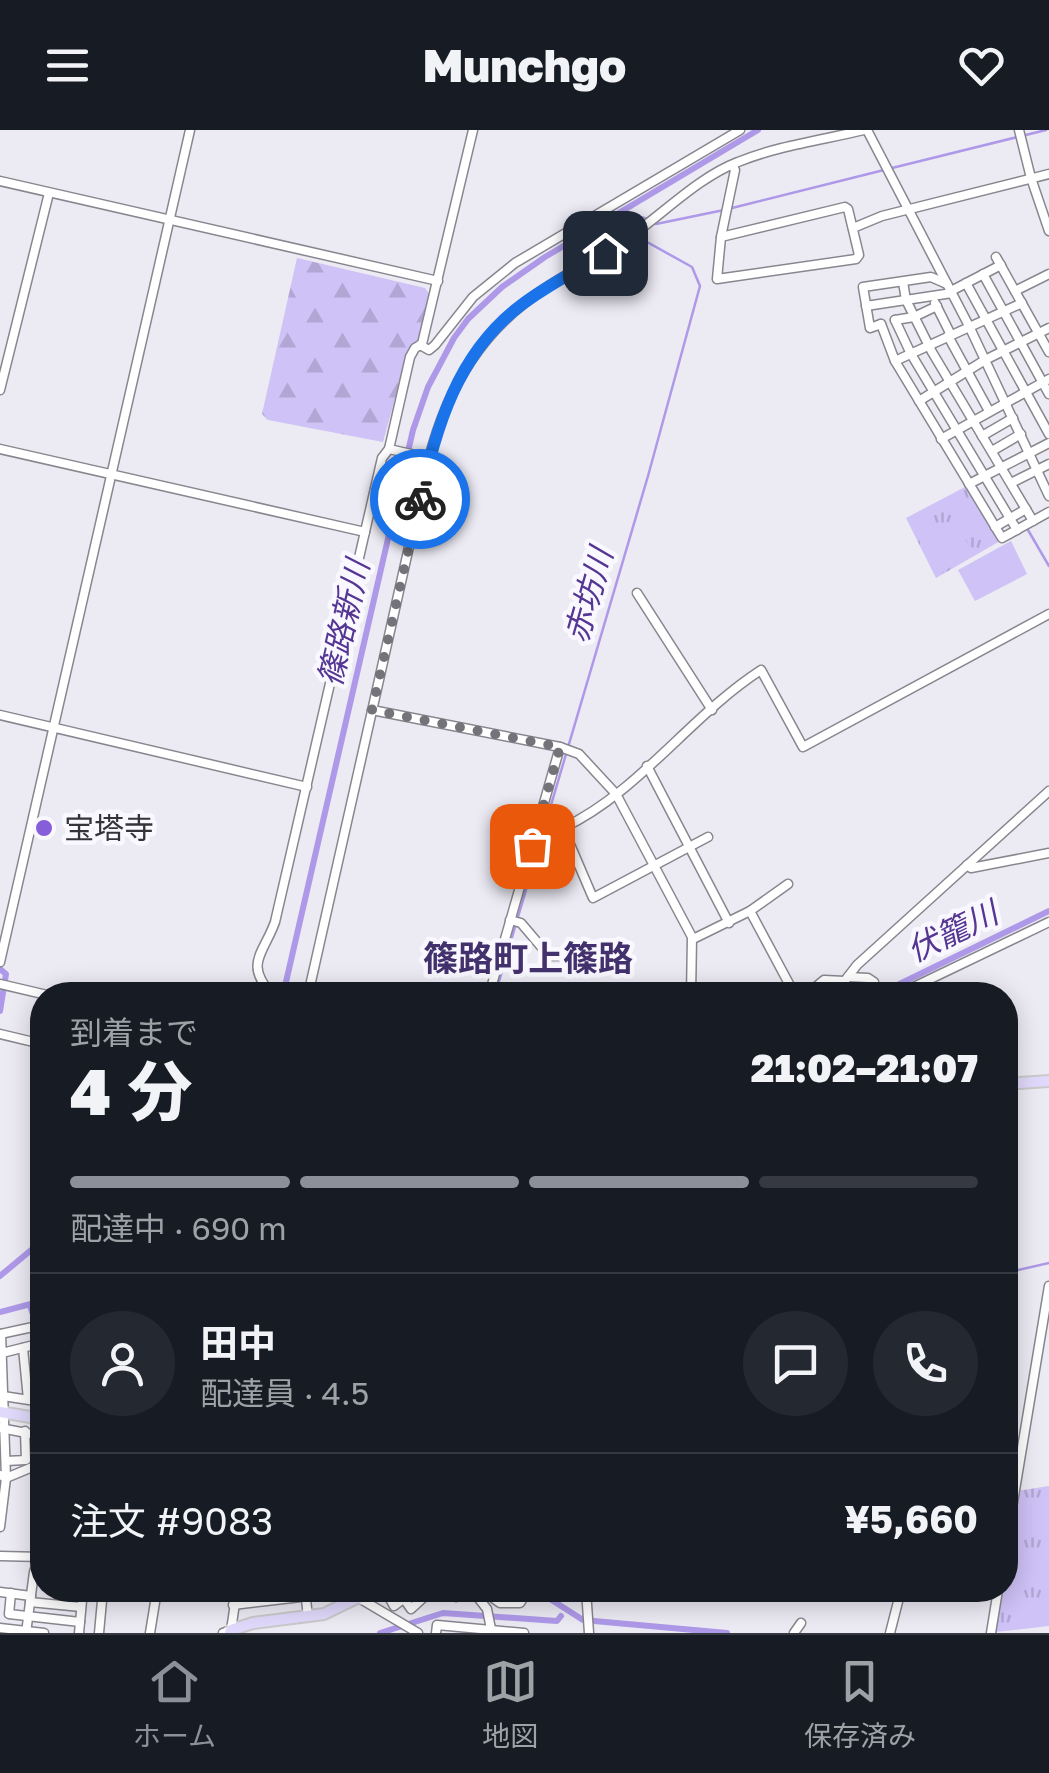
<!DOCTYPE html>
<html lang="ja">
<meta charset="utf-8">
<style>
:root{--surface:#171b24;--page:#242831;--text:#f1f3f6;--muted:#9ea1a6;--line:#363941;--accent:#8c9099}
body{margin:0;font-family:"Golos Text","Noto Sans JP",sans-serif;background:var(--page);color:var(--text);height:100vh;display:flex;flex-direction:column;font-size:38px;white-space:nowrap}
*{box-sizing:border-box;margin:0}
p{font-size:32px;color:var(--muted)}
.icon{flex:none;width:55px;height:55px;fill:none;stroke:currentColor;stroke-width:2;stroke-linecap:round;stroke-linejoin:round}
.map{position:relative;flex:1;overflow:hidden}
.drawer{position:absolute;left:30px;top:852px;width:988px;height:620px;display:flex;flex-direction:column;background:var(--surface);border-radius:40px;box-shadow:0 5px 25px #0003}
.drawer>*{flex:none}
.pin{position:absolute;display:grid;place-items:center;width:85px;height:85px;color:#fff;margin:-42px;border-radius:20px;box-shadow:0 5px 15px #0006}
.courier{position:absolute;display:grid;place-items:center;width:100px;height:100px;margin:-50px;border:8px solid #1a73e8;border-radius:50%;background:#fff;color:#222;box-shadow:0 2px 12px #0007}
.overview em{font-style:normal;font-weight:800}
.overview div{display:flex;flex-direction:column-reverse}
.overview{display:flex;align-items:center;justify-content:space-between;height:170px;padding:0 40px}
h1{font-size:65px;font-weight:800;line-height:75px}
.bar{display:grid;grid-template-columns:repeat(4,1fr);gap:15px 10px;align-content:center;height:120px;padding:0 40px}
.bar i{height:12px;border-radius:8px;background:var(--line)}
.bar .on{background:var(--accent)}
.bar p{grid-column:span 4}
.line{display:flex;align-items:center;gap:25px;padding:0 40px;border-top:2px solid var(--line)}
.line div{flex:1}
.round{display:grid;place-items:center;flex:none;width:105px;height:105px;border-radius:52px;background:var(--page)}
header{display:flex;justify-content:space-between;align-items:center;height:130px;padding:0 40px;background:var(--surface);font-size:45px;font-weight:800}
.tab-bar{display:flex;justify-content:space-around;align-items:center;height:140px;border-top:2px solid var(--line);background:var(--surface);font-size:28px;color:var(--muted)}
.tab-bar a{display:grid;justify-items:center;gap:5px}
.tab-bar .on{color:var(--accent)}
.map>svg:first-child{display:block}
.forest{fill:url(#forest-firs)}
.park{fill:url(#park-tufts)}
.garden{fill:#cec2f6}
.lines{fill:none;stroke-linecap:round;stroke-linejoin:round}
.stream{stroke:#ae99e9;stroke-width:2.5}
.river{stroke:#ae99e9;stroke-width:6}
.minor-casing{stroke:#88868e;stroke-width:11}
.major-casing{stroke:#cacacb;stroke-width:14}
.minor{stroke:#fff;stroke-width:8}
.major{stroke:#e1d9fb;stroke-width:10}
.done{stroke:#747379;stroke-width:10;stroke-dasharray:0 18}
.route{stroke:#1a73e8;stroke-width:12}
.poi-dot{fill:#865ed9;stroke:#f9f8ff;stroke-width:4}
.labels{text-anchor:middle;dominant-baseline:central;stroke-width:9;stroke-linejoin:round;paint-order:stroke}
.poi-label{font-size:30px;fill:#343337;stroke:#f9f8ff;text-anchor:start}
.water-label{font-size:32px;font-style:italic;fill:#563693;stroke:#f9f8ff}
.quarter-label{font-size:35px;font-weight:bold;fill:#43316d;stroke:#f9f8ff}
</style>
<header><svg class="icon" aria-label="menu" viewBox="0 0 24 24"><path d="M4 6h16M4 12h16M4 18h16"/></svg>Munchgo<svg class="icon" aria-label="heart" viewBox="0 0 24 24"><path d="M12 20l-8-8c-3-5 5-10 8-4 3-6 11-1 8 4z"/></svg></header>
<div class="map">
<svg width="1049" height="1503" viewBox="0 0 1049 1503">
<defs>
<pattern id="forest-firs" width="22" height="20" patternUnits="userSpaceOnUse" patternTransform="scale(2.5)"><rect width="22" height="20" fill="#cec2f6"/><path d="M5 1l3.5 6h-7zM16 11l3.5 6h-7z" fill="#b2a7d4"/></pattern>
<pattern id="park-tufts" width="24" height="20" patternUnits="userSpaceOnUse" patternTransform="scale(2.5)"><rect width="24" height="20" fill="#cec2f6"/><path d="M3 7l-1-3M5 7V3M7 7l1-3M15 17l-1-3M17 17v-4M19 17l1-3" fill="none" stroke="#b2a7d4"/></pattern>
</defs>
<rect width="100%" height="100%" fill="#eceaf3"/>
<polygon class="forest" points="297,128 425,158 430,165 419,212 407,225 383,312 268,290 262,284"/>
<g class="park">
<polygon points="965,357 968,357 1000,411 936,448 906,388"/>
<polygon points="1049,1356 1049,1496 995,1502 1001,1460 1005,1460 1005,1438 1017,1361"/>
</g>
<g class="garden">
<polygon points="950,391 956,392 973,424 936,446 918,408"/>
<polygon points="1011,411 1027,444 975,471 958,440"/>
</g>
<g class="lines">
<g class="stream">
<polyline points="892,38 1046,0"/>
<polyline points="732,78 884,40"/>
<polyline points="623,81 647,89"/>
<polyline points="606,93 629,102"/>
<polyline points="656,94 724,80"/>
<polyline points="1028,400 1049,436"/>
<polyline points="495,865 648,346 700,156 692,137 638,107"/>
<polyline points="1005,1143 1049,1133"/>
<polyline points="28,1175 32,1187"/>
<polyline points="38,1219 42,1247"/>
</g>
<g class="river">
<polyline points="0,839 6,844 0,881"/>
<polyline points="283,865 413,300 428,257 454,208 468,189 502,157 545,127 758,0"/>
<polyline points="877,865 1049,781"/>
<polyline points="0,1146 42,1111"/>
<polyline points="0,1182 42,1171"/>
<polyline points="536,1460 583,1490 727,1503"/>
<polyline points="380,1503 443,1483 557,1491 561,1486"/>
</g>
<g class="minor-casing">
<g id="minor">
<polyline points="867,0 969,196 1049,366"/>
<polyline points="1019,0 1031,48 1049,101"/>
<polyline points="0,51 438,151"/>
<polygon points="845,77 848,79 859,125 856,129 717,149 721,107"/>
<polyline points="853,98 882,86 1049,44"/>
<polyline points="721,107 735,40 732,35"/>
<polyline points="996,127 1049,222"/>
<polyline points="983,144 1049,264"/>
<polyline points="903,152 906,170 932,222 1033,391"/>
<polyline points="966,153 1049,304"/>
<polyline points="951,161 1001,135"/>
<polyline points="1015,161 1049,144"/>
<polyline points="935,173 951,205"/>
<polyline points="866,176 952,163"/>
<polyline points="895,190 911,224 1017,400"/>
<polyline points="895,190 914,187 937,176"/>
<polyline points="881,194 895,231 1002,408 1049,382"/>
<polyline points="881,194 870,198 863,157 931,147 947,154"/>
<polyline points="948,206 989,281"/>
<polyline points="420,215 429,220 435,215 473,167 515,133 740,0"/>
<polyline points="895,231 1022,173"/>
<polyline points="0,260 49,63"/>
<polyline points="919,271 985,230 1049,198"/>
<polyline points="982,306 1013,288"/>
<polyline points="941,309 1049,249"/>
<polyline points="0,319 365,402"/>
<polyline points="389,319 410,227 415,218 422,214 473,0"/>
<polyline points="992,321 1021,304"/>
<polyline points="1011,353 1049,334"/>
<polyline points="969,354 1049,313"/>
<polyline points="995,397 1026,379"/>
<polyline points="637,463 712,580"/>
<polyline points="372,580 560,617 579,624 616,664 692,807 691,865"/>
<polyline points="0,585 307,657"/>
<polyline points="647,636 729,793"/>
<path d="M708,707L593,768L563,698C639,662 690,586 761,540L803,617L1049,484"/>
<polyline points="967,735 971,738 1049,723"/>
<polyline points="788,754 750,781 795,865"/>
<polyline points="510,790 521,793 549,826 614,825"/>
<polyline points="693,809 750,781"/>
<polyline points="0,832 190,0"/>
<polyline points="848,847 868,848 874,852"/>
<polyline points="0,854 47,865"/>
<path d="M272,865C244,833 263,825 275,792L382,328L389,319L429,328"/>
<path d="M308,865L429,328C448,256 483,198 547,157C574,139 604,125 631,106C665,82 699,47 738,32C777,16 822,10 864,0"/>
<polyline points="489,865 560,617"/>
<polyline points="806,865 824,850 844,851"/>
<polyline points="834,865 857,835 1049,661"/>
<polyline points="897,865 1049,792"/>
<polyline points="0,904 42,914"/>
<polyline points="0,1204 42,1195"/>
<polyline points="23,1218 28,1269"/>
<polyline points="2,1223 42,1213"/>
<polyline points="3,1266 42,1272"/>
<polyline points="0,1298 42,1306"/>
<polyline points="6,1331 26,1330 25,1301"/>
<polyline points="0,1345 6,1348 42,1333"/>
<polyline points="0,1397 6,1348 1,1204"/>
<polyline points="1005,1420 1049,1156"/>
<polyline points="0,1426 42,1427"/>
<polyline points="305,1460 308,1487"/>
<polyline points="385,1460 394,1476 415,1460"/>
<polyline points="443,1460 456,1467 464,1460"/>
<polyline points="472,1460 487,1479 491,1499"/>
<polyline points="482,1460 500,1473 520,1473 522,1470 508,1460"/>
<polyline points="586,1460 589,1503"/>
<polyline points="0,1462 31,1466"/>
<polyline points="11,1463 9,1484 80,1492"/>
<polyline points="359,1468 418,1503"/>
<polyline points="404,1469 411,1479 423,1468 416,1460"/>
<polyline points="30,1472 81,1477"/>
<polyline points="233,1475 318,1465 320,1460"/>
<polyline points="0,1498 44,1503"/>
<polyline points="26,1503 34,1442 42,1420"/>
<polyline points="79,1503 83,1460"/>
<polyline points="99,1503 103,1460"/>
<polyline points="150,1503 157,1460"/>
<polyline points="223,1503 231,1500 237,1460"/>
<polyline points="436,1503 437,1495 524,1503"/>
<polyline points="794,1503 801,1493"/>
<polyline points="890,1503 901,1460"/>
<polyline points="991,1503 998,1460"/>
</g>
</g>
<g class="major-casing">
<g id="major">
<polyline points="1005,954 1049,951"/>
<polyline points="0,1282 42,1289"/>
<polyline points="346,1460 359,1468"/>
<polyline points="230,1503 231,1500 253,1493 324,1484 373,1460"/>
</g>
</g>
<use href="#minor" class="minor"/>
<use href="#major" class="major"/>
</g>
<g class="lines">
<polyline class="done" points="420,369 372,580 560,617 532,716"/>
<path class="route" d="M420,369C437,296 457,224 520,176C547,155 577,141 605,123"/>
</g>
<circle class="poi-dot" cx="44" cy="698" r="10"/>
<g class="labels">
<g class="poi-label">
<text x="64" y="698">宝塔寺</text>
</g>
<g class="water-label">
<text transform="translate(588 465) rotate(-74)">赤坊川</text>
<text transform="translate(343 493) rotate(-77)">篠路新川</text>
<text transform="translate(952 801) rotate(-26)">伏籠川</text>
</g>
<g class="quarter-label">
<text x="528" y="828">篠路町上篠路</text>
</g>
</g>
</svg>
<div class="pin" style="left:532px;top:716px;background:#ea580c"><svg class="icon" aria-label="bag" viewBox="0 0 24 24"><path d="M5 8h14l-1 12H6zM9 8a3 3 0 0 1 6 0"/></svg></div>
<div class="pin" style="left:605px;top:123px;background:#1f2937"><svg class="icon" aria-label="home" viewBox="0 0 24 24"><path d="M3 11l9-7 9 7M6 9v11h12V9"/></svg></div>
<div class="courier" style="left:420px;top:369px"><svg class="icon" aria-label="bike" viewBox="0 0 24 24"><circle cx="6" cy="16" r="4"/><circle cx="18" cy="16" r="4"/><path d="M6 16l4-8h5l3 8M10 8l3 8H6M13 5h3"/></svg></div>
<section class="drawer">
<div class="overview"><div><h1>4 分</h1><p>到着まで</p></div><em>21:02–21:07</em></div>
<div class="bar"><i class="on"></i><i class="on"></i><i class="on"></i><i></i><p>配達中 · 690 m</p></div>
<div class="line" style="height:180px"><a class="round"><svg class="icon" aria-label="person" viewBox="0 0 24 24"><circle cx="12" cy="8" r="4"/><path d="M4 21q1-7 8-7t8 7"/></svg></a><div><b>田中</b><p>配達員 · 4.5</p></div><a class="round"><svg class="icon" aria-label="chat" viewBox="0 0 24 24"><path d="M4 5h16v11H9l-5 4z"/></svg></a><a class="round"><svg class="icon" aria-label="phone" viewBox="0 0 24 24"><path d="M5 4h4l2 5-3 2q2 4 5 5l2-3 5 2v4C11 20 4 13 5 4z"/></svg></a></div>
<div class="line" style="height:130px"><div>注文 #9083</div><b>¥5,660</b></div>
</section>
</div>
<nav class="tab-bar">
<a class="on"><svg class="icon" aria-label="home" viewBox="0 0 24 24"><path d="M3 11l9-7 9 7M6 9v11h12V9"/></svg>ホーム</a>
<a><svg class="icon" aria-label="map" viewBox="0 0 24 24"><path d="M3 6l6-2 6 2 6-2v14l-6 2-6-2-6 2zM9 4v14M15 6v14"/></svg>地図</a>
<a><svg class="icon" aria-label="saved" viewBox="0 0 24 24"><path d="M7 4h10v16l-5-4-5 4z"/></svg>保存済み</a>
</nav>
